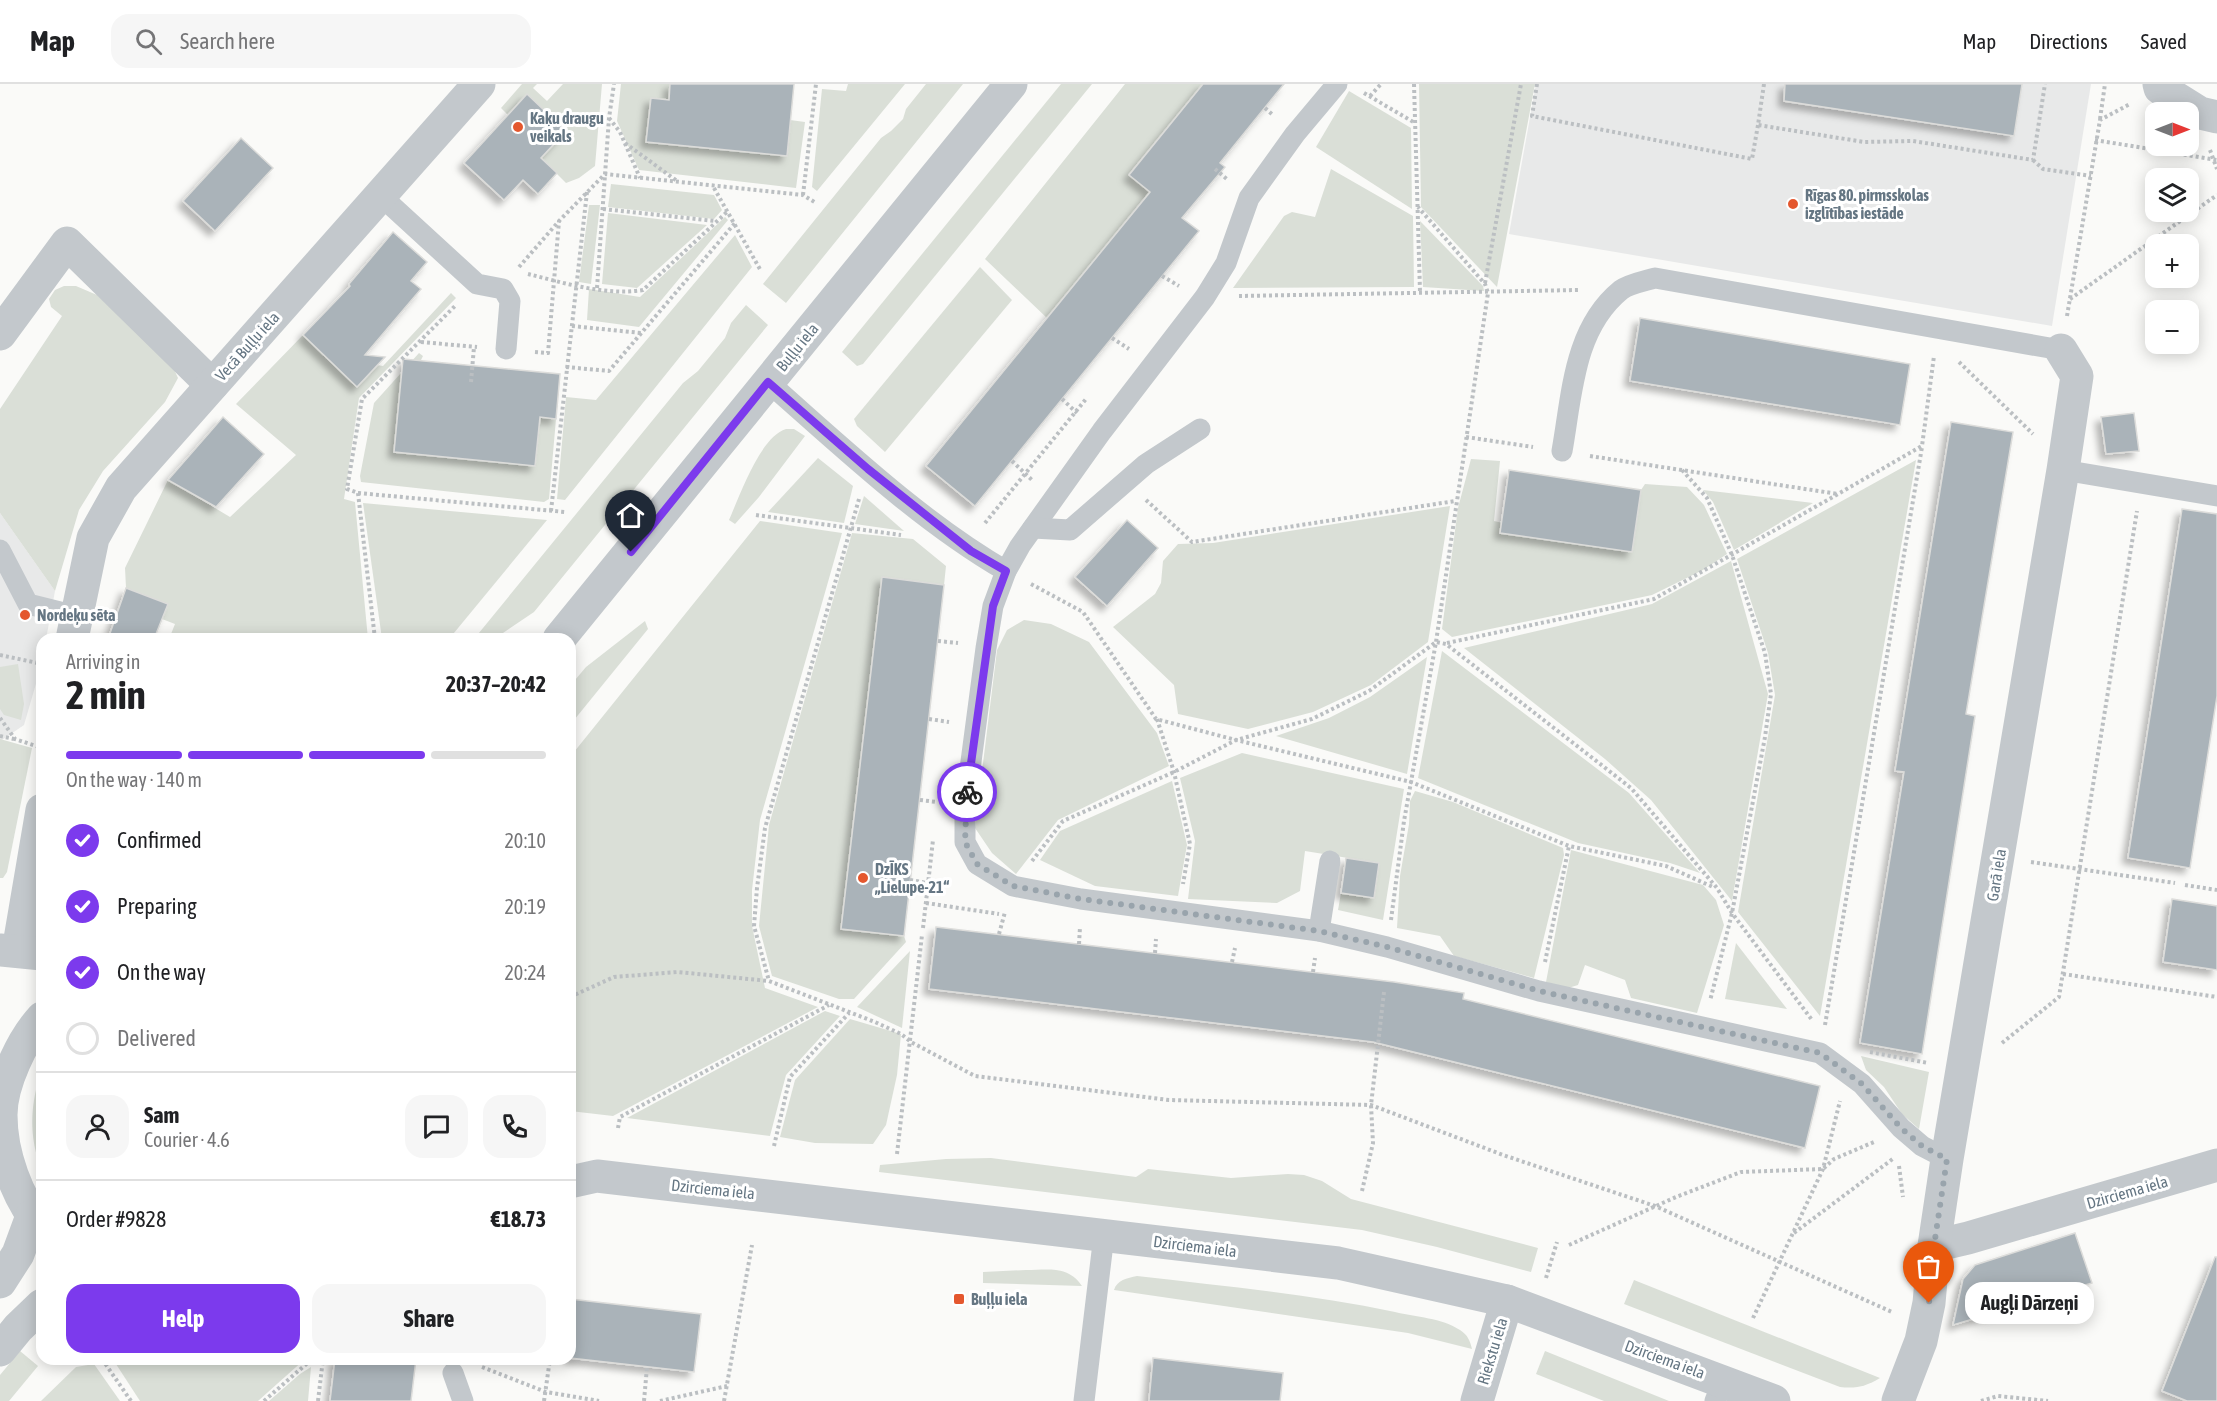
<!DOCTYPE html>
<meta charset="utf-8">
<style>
:root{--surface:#fff;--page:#f6f6f6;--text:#202124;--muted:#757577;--line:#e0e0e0;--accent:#7c3aed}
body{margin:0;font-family:"Asap Condensed",sans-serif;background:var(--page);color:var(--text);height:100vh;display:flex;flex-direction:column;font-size:22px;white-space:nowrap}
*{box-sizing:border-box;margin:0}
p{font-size:20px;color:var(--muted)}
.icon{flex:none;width:33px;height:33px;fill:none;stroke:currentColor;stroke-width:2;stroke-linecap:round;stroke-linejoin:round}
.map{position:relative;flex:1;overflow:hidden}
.panel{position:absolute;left:36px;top:549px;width:540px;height:732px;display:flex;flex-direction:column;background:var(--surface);border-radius:18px;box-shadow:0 3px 15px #0003}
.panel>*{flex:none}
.needle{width:39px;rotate:90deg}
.fabs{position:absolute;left:2145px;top:18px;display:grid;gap:12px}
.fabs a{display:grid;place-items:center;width:54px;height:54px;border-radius:12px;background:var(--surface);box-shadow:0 3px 15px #0003;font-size:30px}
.pin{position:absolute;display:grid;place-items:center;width:51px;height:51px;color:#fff;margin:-62px -26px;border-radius:50% 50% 50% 0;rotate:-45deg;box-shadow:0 0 6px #0007}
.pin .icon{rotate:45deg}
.courier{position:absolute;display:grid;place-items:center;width:60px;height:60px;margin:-30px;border:4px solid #7c3aed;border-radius:50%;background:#fff;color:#222;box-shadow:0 2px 8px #0007}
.bubble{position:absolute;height:42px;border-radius:18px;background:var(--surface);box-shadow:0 3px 15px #0003;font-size:20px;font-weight:700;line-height:42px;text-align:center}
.headline em{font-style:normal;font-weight:700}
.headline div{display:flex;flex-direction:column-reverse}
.headline{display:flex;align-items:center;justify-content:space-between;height:102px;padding:0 30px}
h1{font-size:39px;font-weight:700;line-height:45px}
.bar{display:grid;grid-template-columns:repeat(4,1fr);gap:9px 6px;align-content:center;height:72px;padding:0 30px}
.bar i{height:8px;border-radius:4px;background:var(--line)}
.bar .on{background:var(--accent)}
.bar p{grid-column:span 4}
.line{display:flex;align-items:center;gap:15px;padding:0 30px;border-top:2px solid var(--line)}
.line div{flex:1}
.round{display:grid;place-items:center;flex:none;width:63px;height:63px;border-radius:18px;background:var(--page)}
ol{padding:0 30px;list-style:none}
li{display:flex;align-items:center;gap:18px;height:66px}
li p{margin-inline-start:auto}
li .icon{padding:6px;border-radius:50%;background:var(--accent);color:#fff;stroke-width:4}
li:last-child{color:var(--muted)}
li i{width:33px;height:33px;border:3px solid var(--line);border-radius:50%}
.primary-button{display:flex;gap:12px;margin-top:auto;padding:12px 30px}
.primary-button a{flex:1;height:69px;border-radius:18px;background:var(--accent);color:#fff;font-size:24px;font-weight:700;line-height:69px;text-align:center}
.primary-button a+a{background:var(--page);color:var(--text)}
header{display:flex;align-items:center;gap:36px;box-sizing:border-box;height:84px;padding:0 30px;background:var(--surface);border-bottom:2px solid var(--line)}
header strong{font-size:28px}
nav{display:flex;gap:33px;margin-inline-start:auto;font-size:21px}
.search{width:420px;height:54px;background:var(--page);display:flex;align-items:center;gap:15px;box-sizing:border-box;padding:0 21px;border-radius:18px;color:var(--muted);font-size:22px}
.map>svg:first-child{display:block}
.built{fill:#e8e9e9}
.green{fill:#dadfd7}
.building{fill:#aab3b9;stroke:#dcdcda;stroke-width:1.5;filter:url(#shadow)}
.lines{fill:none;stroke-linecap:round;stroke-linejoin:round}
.path{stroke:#bbbfc2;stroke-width:4;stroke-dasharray:3 3;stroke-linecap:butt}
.service{stroke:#c3c8cc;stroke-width:21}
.minor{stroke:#c3c8cc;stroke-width:33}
.tertiary{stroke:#c3c8cc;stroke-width:33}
.done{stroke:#99a4ac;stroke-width:6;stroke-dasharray:0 10.8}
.route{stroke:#7c3aed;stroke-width:8}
.poi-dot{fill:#e4572e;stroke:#fff;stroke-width:2}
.labels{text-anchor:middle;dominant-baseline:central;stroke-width:6;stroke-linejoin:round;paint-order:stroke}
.poi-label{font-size:16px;font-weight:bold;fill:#657683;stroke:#fff;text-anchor:start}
.street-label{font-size:16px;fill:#657683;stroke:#fff}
</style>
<header>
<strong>Map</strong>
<div class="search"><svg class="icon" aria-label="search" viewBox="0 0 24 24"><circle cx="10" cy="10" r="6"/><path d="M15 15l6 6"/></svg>Search here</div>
<nav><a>Map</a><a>Directions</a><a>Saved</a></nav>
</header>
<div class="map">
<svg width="2217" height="1317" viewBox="0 0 2217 1317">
<defs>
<filter id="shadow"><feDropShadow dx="-5.5" dy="5.5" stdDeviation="3" flood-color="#0004"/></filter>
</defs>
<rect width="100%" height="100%" fill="#fafaf8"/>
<g class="built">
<polygon points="1536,0 2091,0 2052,242 1509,150"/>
<polygon points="0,429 55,507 46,555 42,555 42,579 24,641 2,656 0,656"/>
</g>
<g class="green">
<polygon points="522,0 537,0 533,4 547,17 563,0 602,0 595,82 579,94 566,99 541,74 566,46 527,11 508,31 501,24"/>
<polygon points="621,0 670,0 669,16 651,14 647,58 786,72 790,36 805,38 796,104 639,86 617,37"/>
<polygon points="848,0 905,0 817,107 812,103 822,5 846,7"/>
<polygon points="926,0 963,0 786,219 763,200 881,54 891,47 903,35 906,25"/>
<polygon points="1061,0 1092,0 863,280 857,282 842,268"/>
<polygon points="1125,0 1203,0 1129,90 1150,108 1047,234 985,175"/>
<polygon points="1419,0 1535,0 1497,203 1421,123"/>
<polygon points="1349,7 1411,44 1412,125 1316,63"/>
<polygon points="1331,85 1413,132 1414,203 1233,204 1284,132 1292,128 1315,133"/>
<polygon points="611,100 714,111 722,126 714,135 608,123"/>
<polygon points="589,121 600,121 591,200 579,198"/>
<polygon points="608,129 707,141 637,204 602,200"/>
<polygon points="725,133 728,136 639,243 587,236 589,205 640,213"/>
<polygon points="1420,137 1483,202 1484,207 1423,203"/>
<polygon points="735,151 752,183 565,416 557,415 566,313 596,316"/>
<polygon points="980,183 1012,216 885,368 857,342 854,335"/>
<polygon points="64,202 76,202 97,211 172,281 178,294 165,318 103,387 79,426 55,507 0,429 0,325 62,232 51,223 49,215 55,206"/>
<polygon points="451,209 456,214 359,314 344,415 355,418 368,555 169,555 175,540 162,535 167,520 126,504 125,484 168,396 230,433 296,371 236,320 303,251 357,302 377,281 383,282"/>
<polygon points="746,221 768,241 534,528 494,555 474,555 683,299 698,287 725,254 731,239"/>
<polygon points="419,269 423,272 421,276 416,325 399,324 395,368 534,382 540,333 556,335 549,415 544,418 361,398 360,392 374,319"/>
<path d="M786,345H794L805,352L759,413L735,440L729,436C740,411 760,353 786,345Z"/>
<polygon points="818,374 853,402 844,439 768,428"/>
<polygon points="1471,375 1500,377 1494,437 1632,468 1641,406 1645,400 1687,403 1704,421 1727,470 1703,486 1652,511 1452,553 1442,545 1458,424"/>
<polygon points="1916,376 1820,932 1738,828 1775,611 1768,569 1737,475"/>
<polygon points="1703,406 1813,419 1734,466 1713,418"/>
<polygon points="864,412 904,447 855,440"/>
<polygon points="363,419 547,436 449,555 382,555"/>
<polygon points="1450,422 1428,558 1371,601 1313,628 1248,645 1178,630 1174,601 1113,543 1155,510 1161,499 1163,477 1178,460 1213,459"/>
<polygon points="760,437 842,449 760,736 752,806 752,842 765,904 818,923 613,1032 570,1027 570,673"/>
<polygon points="852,449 913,455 946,482 944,501 882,494 841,844 904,852 906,858 854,915 839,915 772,892 759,842 769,741"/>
<polygon points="1731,477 1768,610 1732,817 1651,716 1605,675 1464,564 1652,520"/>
<polygon points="1024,536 1051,540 1089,558 1157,649 1169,682 1058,736 1016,790 992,769 975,744 997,566 1007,546"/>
<polygon points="645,537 648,545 570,641 570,602 586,583"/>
<polygon points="1442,567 1629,709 1700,789 1670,779 1578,759 1418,694"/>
<polygon points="1427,573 1407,690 1276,652 1329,634 1370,613"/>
<polygon points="18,580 24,620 21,636 4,631 0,625 0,583"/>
<polygon points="0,655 32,664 7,788 3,794 0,794"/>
<polygon points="1242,669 1404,705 1383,836 1338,826 1341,809 1374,813 1379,779 1305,767 1300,807 1277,819 1188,815 1195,757 1180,694"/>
<polygon points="1172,697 1187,761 1178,812 1095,802 1040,776 1060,747"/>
<polygon points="1415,707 1453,718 1563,764 1564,771 1534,894 1454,872 1440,852 1397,844 1400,792 1409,740 1410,717"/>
<polygon points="1571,766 1703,801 1716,816 1724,841 1697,929 1631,914 1625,896 1585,881 1578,901 1565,905 1546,898"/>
<polygon points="1736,859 1787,925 1725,915"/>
<polygon points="910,867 902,944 857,923"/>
<polygon points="825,927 840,932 786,991 770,1052 627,1034"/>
<polygon points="850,935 901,950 897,991 886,1041 873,1060 815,1059 780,1053 795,996"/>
<polygon points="1861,972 1929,988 1919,1045 1902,1030 1884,1003 1866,986"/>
<path d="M42,986V1086C28,1054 30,1018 42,986Z"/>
<polygon points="991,1074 1136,1093 1148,1085 1231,1094 1288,1090 1304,1091 1322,1097 1351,1115 1538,1164 1531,1188 1437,1163 1362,1146 879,1088 880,1081 946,1075"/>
<path d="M1026,1186C1048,1186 1068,1181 1082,1202L983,1199V1188Z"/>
<path d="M1137,1192C1223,1202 1309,1210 1395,1228C1416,1233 1442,1234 1460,1246C1468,1251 1470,1257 1472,1265L1408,1249L1114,1206C1117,1196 1127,1194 1137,1192Z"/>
<path d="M1634,1196L1880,1294C1867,1302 1856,1305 1840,1303L1624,1220Z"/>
<polygon points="20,1267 38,1282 9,1317 0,1317 0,1291"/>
<polygon points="1545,1267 1669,1317 1604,1317 1536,1290"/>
<polygon points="153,1275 305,1275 258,1317 140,1317 114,1277"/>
<polygon points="94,1280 120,1317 41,1317 76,1283"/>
<polygon points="311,1283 308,1317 269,1317 300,1290"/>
</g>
<g class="building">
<polygon points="670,0 794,0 787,72 646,58 651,14 669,16"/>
<polygon points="1203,0 1284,0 1220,79 1225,83 1182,134 1199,147 975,422 926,382 1150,108 1129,91"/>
<polygon points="1785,0 2022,0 2014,52 1784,17"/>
<polygon points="527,10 566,47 541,74 557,89 538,110 523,96 504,116 464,79"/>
<polygon points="241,54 273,84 215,147 183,117"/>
<polygon points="393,148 427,178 411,197 421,205 365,271 385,273 357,303 303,251 350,202 349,200"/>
<polygon points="1640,234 1910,280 1900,341 1630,297"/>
<polygon points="403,275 560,290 556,335 540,333 535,382 394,368"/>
<polygon points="2134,329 2139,367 2106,370 2101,333"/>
<polygon points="223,333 264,370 216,423 168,396"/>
<polygon points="1951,338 2013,348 1966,630 1975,632 1922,970 1860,959 1904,688 1895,687"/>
<polygon points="1509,386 1641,406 1632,468 1500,449"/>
<polygon points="2182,425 2217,430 2217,612 2190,784 2128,774"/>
<polygon points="1127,436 1158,464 1107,522 1075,493"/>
<polygon points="882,493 944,501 904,852 841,845"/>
<polygon points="126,504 168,520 154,555 108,555"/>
<polygon points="1346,774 1379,779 1374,814 1341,809"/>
<polygon points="2172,815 2217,822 2217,886 2163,878"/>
<polygon points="936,843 1394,898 1464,909 1463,915 1820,1002 1805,1064 1373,958 929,905"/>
<polygon points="2075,1149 2092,1199 1953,1241 1963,1195 1975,1181"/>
<polygon points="2215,1173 2217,1173 2217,1317 2187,1317 2162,1307"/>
<polygon points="570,1215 701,1230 694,1288 570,1274"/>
<polygon points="1153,1274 1283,1289 1280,1317 1149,1317"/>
<polygon points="335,1275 416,1275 411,1317 330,1317"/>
</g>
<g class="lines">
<g class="path">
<polyline points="1414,0 1420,208"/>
<polyline points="1537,0 1532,32 1752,75 1758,41"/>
<polyline points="1764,0 1758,41 1864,58 1913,57 2033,76 2045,0"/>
<polyline points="1364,9 1415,39"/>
<polyline points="1370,12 1381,0"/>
<polyline points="1265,24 1273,31"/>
<polyline points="609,34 620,48 640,94"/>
<polyline points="2100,35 2105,0"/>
<polyline points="2095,56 2217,76"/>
<polyline points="625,59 677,97"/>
<polyline points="2210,66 2217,85"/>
<polyline points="2033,76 2043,85 2091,92"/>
<polyline points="1215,85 1228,96"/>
<polyline points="714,104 761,187"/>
<polyline points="803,111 816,0"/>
<polyline points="603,125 715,137"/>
<polyline points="519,183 559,137 605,90 803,111 816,119"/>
<path d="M528,190C564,199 606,212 643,206L728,127"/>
<polyline points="1162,192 1179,202"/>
<polyline points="1485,199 1521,0"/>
<polyline points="597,204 609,34 614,0"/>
<polyline points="1239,212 1579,206"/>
<polyline points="2070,215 2217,111"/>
<polyline points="2067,232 2100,36 2130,20"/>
<polyline points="572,242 641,249"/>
<polyline points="1112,254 1129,265"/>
<polyline points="421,258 477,263"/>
<polyline points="535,268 548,269 559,137"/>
<polyline points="1959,278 2033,350"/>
<polyline points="566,283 609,287 735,139"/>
<polyline points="471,298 474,263"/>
<polyline points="1062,315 1077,329"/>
<polyline points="1466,353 1533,363"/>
<polyline points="1590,372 1838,410"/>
<polyline points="1012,377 1033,397"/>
<polyline points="1682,386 1707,414 1732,471 1765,569 1771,610 1765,653 1732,829 1710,917"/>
<polyline points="358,409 565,428"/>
<polyline points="859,415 765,744 757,804 754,842 769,897 875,938 901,950 911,958 975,992 1169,1016 1371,1021 1503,1071 1655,1122 1892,1228"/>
<polyline points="1146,416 1192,458 1455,417"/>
<polyline points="551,427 587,108"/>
<polyline points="756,431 901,451"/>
<polyline points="985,439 1086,315"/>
<polyline points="1031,500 1083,528 1156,635 1236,656 1411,698 1569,762 1666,782 1713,803"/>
<polyline points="375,555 358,409 347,405 362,315 456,221"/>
<polyline points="938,557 958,559"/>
<polyline points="1447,559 1654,515 1922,362 1934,272"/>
<polyline points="0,571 42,580"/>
<polyline points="0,634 15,655 42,664"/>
<polyline points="929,635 949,638"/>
<polyline points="1157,635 1174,688 1190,760 1183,800"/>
<polyline points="0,652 14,655"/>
<polyline points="920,716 937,718"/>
<polyline points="1032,777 1063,737 1174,688 1236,656 1312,635 1369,607 1436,558 1446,560 1631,704 1717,804 1732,829 1812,936"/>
<polyline points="2031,778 2175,799"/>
<polyline points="910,796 927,799"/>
<polyline points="2185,801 2217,806"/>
<polyline points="926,819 999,830"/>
<polyline points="1391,836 1404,737 1436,558 1488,209 1485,200 1418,123"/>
<polyline points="923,844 933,756"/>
<polyline points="999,850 1005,828"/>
<polyline points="1079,860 1080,843"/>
<polyline points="1155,869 1156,855"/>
<polyline points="1232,878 1235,864"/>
<polyline points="1545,878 1569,762"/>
<polyline points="1313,888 1315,874"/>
<polyline points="2063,890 2217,913"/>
<polyline points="570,913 614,893 678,888 769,897"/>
<polyline points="1825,941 1922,363"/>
<polyline points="2002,959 2059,913 2137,427"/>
<polyline points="1870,968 1928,979"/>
<polyline points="618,1044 620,1033 829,921"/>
<polyline points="774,1062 790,993 849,929"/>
<polyline points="897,1070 922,851"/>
<polyline points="1899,1082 1903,1113"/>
<polyline points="1362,1107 1373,1059 1371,1021 1384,908"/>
<polyline points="1794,1149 1894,1074"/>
<polyline points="1569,1161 1676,1113 1741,1088 1823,1085 1834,1075 1874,1058"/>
<polyline points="1546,1194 1557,1158"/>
<polyline points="1753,1234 1823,1085 1840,1017"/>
<polyline points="55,1275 58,1278"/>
<polyline points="102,1275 131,1317"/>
<polyline points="482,1283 546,1308 599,1317"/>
<polyline points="264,1317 312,1275"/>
<polyline points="318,1317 323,1275"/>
<polyline points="544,1317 550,1275"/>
<polyline points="644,1317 647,1283"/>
<polyline points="660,1317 727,1302"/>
<polyline points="724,1317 752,1161"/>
<polyline points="1981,1317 1998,1312 2048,1317"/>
</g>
<g class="service">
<polyline points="1337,0 1295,50 1249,114 1226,179 1205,213 1102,347 1020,462 1006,487 993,522 986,564 965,723 965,758 977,780 1013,802 1081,815 1319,847 1387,863 1539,907 1820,969 1862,1000 1901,1044 1922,1062 1947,1075"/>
<polyline points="381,112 477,200 503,205 510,217 506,265"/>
<path d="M768,298C842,363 921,438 1006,487"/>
<path d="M1562,367C1572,312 1573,245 1621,206C1629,200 1645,197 1655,194L2061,266"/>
<polyline points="2063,386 2217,412"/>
<polyline points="1033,444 1070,446 1146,380 1200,345"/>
<polyline points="0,466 28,520 76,532"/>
<polyline points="1319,847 1330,777"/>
<polyline points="453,1289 463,1317"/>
<polyline points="1084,1317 1104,1151"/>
<polyline points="1715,1317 1723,1297"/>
</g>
<g class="minor">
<polyline points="2159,0 2160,4 2200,29 2217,33"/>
<polyline points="0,250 67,159 212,301"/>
<polyline points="72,555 93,454 121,404 479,0"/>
<polyline points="18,867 42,726"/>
<polyline points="1934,1162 1968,1154 2217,1081"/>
<polyline points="1477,1317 1507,1217"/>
<polyline points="1898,1317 1921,1257 1929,1219 1934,1162 1947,1075 2063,386 2077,292 2061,266"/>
</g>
<g class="tertiary">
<polyline points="559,555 1011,0"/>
<polyline points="0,866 42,870"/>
<path d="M42,934C22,956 1,1000 1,1031C1,1069 17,1115 42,1143"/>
<polyline points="570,1098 597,1092 1338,1179 1507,1217 1774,1317"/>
<polyline points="0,1198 18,1170 32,1132"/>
<polyline points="0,1266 18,1244 42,1221"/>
</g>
</g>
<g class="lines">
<polyline class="done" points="967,708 965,758 977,780 1013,802 1081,815 1319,847 1387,863 1539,907 1820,969 1862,1000 1901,1044 1922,1062 1947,1075 1934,1162 1929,1219"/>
<polyline class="route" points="631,468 768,298 868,385 971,467 1006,487 993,522 967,708"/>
</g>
<g class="poi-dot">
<circle cx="518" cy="43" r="6"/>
<circle cx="1793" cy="120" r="6"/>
<circle cx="25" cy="531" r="6"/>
<circle cx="863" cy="794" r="6"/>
<rect x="953" y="1209" width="12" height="12" rx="3"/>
</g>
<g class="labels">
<g class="poi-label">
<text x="530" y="34">Kaķu draugu<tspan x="530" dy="18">veikals</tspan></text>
<text x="1805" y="111">Rīgas 80. pirmsskolas<tspan x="1805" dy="18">izglītības iestāde</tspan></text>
<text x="37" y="531">Nordeķu sēta</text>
<text x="875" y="785">DzĪKS<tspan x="875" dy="18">„Lielupe-21“</tspan></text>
<text x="971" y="1215">Buļļu iela</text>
</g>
<g class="street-label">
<text transform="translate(247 262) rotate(-48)">Vecā Buļļu iela</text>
<text transform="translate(797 263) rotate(-51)">Buļļu iela</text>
<text transform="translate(1996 791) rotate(-81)">Garā iela</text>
<text transform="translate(713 1105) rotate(6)">Dzirciema iela</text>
<text transform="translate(2127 1108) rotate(-16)">Dzirciema iela</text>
<text transform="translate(1195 1162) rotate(7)">Dzirciema iela</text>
<text transform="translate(1492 1267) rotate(-73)">Riekstu iela</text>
<text transform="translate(1665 1275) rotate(20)">Dzirciema iela</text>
</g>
</g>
</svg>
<div class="fabs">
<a><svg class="needle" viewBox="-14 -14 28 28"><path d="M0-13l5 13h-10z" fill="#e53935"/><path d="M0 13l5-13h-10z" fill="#757577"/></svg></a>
<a><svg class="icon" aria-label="layers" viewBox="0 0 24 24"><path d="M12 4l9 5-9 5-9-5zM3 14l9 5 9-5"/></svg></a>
<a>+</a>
<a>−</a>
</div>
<div class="pin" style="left:1929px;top:1219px;background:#ea580c"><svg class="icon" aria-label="bag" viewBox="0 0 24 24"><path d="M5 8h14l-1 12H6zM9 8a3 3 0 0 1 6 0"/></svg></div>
<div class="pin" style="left:631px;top:468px;background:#1f2937"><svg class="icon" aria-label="home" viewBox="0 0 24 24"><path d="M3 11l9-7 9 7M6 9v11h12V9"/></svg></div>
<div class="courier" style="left:967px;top:708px"><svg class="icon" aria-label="bike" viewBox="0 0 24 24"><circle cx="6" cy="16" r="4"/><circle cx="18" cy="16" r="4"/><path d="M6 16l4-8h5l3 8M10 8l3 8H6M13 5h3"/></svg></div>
<div class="bubble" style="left:1965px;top:1198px;width:129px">Augļi Dārzeņi</div>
<section class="panel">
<div class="headline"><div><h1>2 min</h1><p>Arriving in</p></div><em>20:37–20:42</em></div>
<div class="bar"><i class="on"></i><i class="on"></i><i class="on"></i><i></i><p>On the way · 140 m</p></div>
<ol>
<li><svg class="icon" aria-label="check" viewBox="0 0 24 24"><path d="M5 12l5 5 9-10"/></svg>Confirmed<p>20:10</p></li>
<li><svg class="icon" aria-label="check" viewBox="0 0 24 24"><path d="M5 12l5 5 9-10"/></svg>Preparing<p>20:19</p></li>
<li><svg class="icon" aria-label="check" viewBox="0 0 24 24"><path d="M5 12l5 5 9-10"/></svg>On the way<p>20:24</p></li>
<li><i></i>Delivered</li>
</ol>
<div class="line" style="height:108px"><a class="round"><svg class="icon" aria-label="person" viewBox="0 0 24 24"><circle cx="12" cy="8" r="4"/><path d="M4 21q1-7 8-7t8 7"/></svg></a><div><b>Sam</b><p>Courier · 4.6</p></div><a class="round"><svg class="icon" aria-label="chat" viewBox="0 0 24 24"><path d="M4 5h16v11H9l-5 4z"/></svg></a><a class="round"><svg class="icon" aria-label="phone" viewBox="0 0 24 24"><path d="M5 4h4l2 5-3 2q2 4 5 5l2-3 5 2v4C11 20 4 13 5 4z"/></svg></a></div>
<div class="line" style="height:78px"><div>Order #9828</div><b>€18.73</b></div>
<div class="primary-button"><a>Help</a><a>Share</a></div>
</section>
</div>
